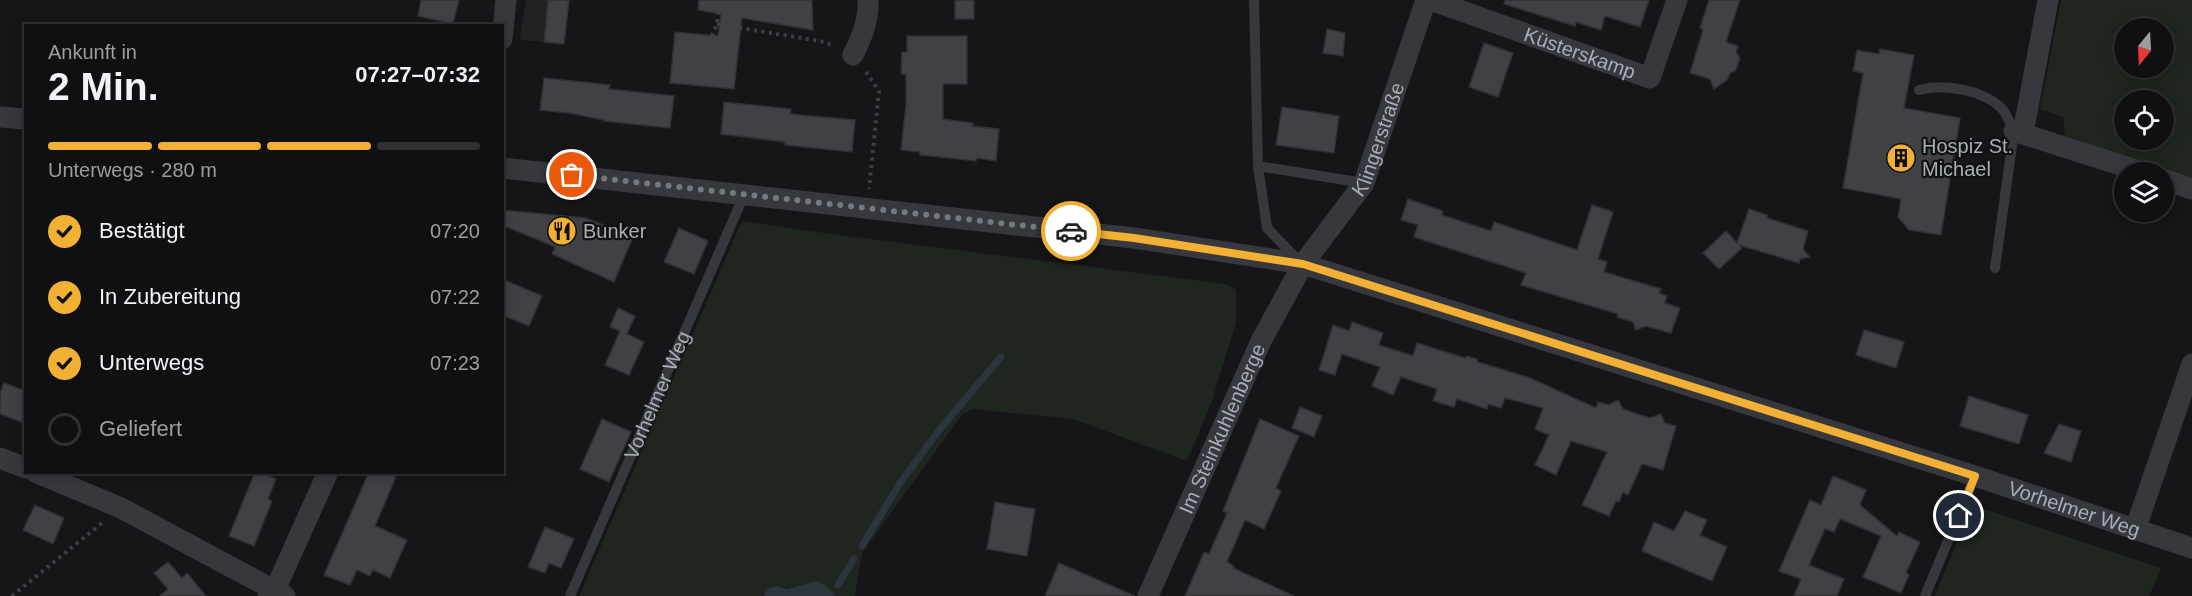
<!DOCTYPE html>
<html lang="de">
<meta charset="utf-8">
<style>
:root{--surface:#101012;--page:#1e1e20;--text:#f1f3f6;--muted:#9c9d9f;--line:#303032;--accent:#f2b134}
body{margin:0;font-family:Arial,sans-serif;background:var(--page);color:var(--text);height:100vh;display:flex;flex-direction:column;font-size:22px;white-space:nowrap}
*{box-sizing:border-box;margin:0}
p{font-size:20px;color:var(--muted)}
.icon{flex:none;width:33px;height:33px;fill:none;stroke:currentColor;stroke-width:2;stroke-linecap:round;stroke-linejoin:round}
.map{position:relative;flex:1;overflow:hidden}
.drawer{position:absolute;left:24px;top:24px;width:480px;height:450px;display:flex;flex-direction:column;background:var(--surface);border-radius:0px;box-shadow:0 3px 15px #0003,0 0 0 2px var(--line)}
.drawer>*{flex:none}
.needle{width:39px;rotate:198deg}
.buttons{position:absolute;left:2114px;top:18px;display:grid;gap:12px}
.buttons a{display:grid;place-items:center;width:60px;height:60px;border-radius:50%;background:var(--surface);box-shadow:0 3px 15px #0003,0 0 0 2px var(--line);font-size:30px}
.pin{position:absolute;display:grid;place-items:center;width:51px;height:51px;color:#fff;margin:-26px;border:3px solid #fff;border-radius:50%;box-shadow:0 2px 6px #0007}
.courier{position:absolute;display:grid;place-items:center;width:60px;height:60px;margin:-30px;border:4px solid #f2b134;border-radius:50%;background:#fff;color:#222;box-shadow:0 2px 8px #0007}
.summary em{font-style:normal;font-weight:700}
.summary div{display:flex;flex-direction:column-reverse}
.summary{display:flex;align-items:center;justify-content:space-between;height:102px;padding:0 24px}
h1{font-size:39px;font-weight:700;line-height:45px}
.bar{display:grid;grid-template-columns:repeat(4,1fr);gap:9px 6px;align-content:center;height:72px;padding:0 24px}
.bar i{height:8px;border-radius:4px;background:var(--line)}
.bar .on{background:var(--accent)}
.bar p{grid-column:span 4}
ol{padding:0 24px;list-style:none}
li{display:flex;align-items:center;gap:18px;height:66px}
li p{margin-inline-start:auto}
li .icon{padding:6px;border-radius:50%;background:var(--accent);color:#111;stroke-width:4}
li:last-child{color:var(--muted)}
li i{width:33px;height:33px;border:3px solid var(--line);border-radius:50%}
.map>svg:first-child{display:block}
.built{fill:#222225}
.green{fill:#1e261f;fill-rule:evenodd}
.water{fill:#2c353c}
.lines{fill:none;stroke-linecap:round;stroke-linejoin:round}
.stream{stroke:#2c353c;stroke-width:7}
.building{fill:#404145;stroke:#303034;stroke-width:1.5}
.path{stroke:#3d3f44;stroke-width:4;stroke-dasharray:3 4.5;stroke-linecap:butt}
.lane{stroke:#37383d;stroke-width:10}
.street{stroke:#37383d;stroke-width:21}
.done{stroke:#757880;stroke-width:6;stroke-dasharray:0 10.8}
.route{stroke:#f2b134;stroke-width:8}
.labels{text-anchor:middle;dominant-baseline:central;stroke-width:4.5;stroke-linejoin:round;paint-order:stroke}
.street-label{font-size:20px;fill:#a8adb8;stroke:#111113}
.poi-label{font-size:20px;fill:#a8adb8;stroke:#111113;text-anchor:start}
</style>
<div class="map">
<svg width="2192" height="596" viewBox="0 0 2192 596">
<rect width="100%" height="100%" fill="#161618"/>
<polygon class="built" points="526,0 569,0 564,44 520,40"/>
<g class="green">
<path d="M2061,0H2192V181L2065,138L2063,117L2040,109ZM2124,28H2163V68H2124ZM2124,100H2163V140H2124Z"/>
<path d="M742,221L846,236L1226,284L1236,290V323L1211,404L1187,461L1073,419L972,409L961,416L862,553L855,596H836C815,575 799,593 777,586L763,596H579Z"/>
<polygon points="1972,505 2161,568 2149,596 1935,596"/>
</g>
<polygon class="water" points="817,581 828,587 836,596 763,596 769,588 777,586 787,589"/>
<g class="lines">
<g class="stream">
<polyline points="862,546 900,483 940,429 1001,357"/>
<polyline points="838,585 854,559"/>
</g>
</g>
<g class="building">
<polygon points="421,0 459,0 453,24 418,16"/>
<polygon points="548,0 569,0 564,44 544,42"/>
<polygon points="699,0 812,0 813,30 742,18 734,89 670,83 675,32 718,36 721,14 698,10"/>
<rect x="955" y="0" width="19" height="19"/>
<polygon points="1505,0 1649,0 1640,27 1605,16 1601,30 1576,22 1575,26 1504,4"/>
<polygon points="1709,0 1740,0 1726,42 1738,46 1736,52 1740,58 1736,70 1730,73 1727,80 1714,89 1710,79 1690,73 1703,30 1700,28"/>
<polygon points="1327,29 1345,33 1343,56 1323,53"/>
<polygon points="907,36 967,36 967,84 943,84 943,119 973,123 972,126 999,129 996,161 977,158 976,161 930,156 920,155 920,152 901,150 906,104 906,74 901,74 902,52 907,52"/>
<polygon points="1484,43 1513,53 1498,97 1469,87"/>
<polygon points="1880,49 1914,55 1904,108 1960,118 1941,235 1909,230 1898,217 1901,199 1843,188 1863,73 1853,71 1857,50 1879,54"/>
<polygon points="544,78 610,85 609,89 674,96 670,128 604,121 604,120 569,113 540,110"/>
<polygon points="724,102 791,109 790,114 855,120 852,152 785,145 785,142 721,134"/>
<polygon points="1282,107 1339,116 1334,153 1276,145"/>
<polygon points="1408,199 1443,211 1442,215 1491,231 1494,222 1577,250 1592,205 1613,212 1598,259 1607,262 1604,272 1661,289 1659,293 1667,296 1665,303 1680,308 1671,333 1646,326 1636,330 1633,322 1617,317 1618,314 1521,285 1526,273 1414,237 1418,225 1401,220"/>
<polygon points="1749,209 1767,215 1767,218 1808,231 1803,249 1810,257 1800,259 1799,263 1739,245 1742,248 1719,269 1703,253 1726,231 1737,243"/>
<polygon points="502,210 586,218 633,237 614,282 552,254 555,247 502,225"/>
<polygon points="679,228 708,241 694,274 664,262"/>
<polygon points="502,279 542,296 529,326 502,315"/>
<polygon points="618,308 635,316 627,334 644,342 629,375 605,365 620,331 610,327"/>
<polygon points="1352,322 1383,333 1379,345 1413,356 1417,343 1465,358 1467,356 1477,359 1478,362 1530,378 1596,408 1598,402 1609,405 1618,400 1623,409 1637,414 1650,418 1661,414 1665,423 1676,426 1663,470 1642,464 1628,495 1623,492 1619,502 1616,501 1609,516 1582,505 1607,452 1571,441 1556,475 1535,465 1549,435 1535,429 1543,408 1505,398 1501,408 1488,404 1487,409 1457,399 1454,407 1433,401 1437,389 1401,377 1393,395 1372,386 1380,367 1342,354 1335,375 1319,370 1333,325 1349,331"/>
<polygon points="1864,330 1904,342 1896,368 1856,355"/>
<polygon points="4,383 26,391 26,424 0,414 0,393"/>
<polygon points="1969,396 2028,415 2019,444 1960,426"/>
<polygon points="1300,407 1322,416 1314,437 1292,428"/>
<polygon points="602,419 631,432 609,482 580,469"/>
<polygon points="1260,419 1299,436 1276,488 1281,491 1264,529 1245,520 1227,562 1234,566 1233,568 1294,596 1185,596 1204,552 1209,554 1227,513 1223,511"/>
<polygon points="2059,424 2081,431 2071,462 2044,453"/>
<polygon points="255,472 261,472 276,479 268,499 272,501 254,546 229,536"/>
<polygon points="369,472 387,472 396,477 375,526 407,540 390,578 373,570 370,576 357,570 350,585 324,575"/>
<polygon points="1833,476 1866,490 1860,505 1897,536 1899,532 1920,542 1906,573 1909,575 1901,593 1863,577 1881,536 1840,519 1834,532 1825,529 1809,565 1844,579 1837,596 1794,596 1801,579 1779,571 1810,500 1821,505"/>
<polygon points="995,502 1035,509 1027,556 987,549"/>
<polygon points="35,505 64,518 53,544 23,530"/>
<polygon points="1685,511 1707,520 1700,535 1727,547 1712,581 1642,551 1654,522 1674,531"/>
<polygon points="545,527 574,539 561,568 549,563 545,573 528,567"/>
<polygon points="168,562 182,578 187,573 206,596 160,596 168,589 154,573"/>
<polygon points="1059,563 1135,596 1045,596"/>
</g>
<g class="lines">
<g class="path">
<polyline points="717,24 825,42 833,46"/>
<polyline points="709,43 717,24 719,0"/>
<polyline points="866,72 879,91 869,189"/>
<polyline points="12,596 102,523"/>
</g>
<g class="lane">
<polyline points="1254,0 1258,166 1364,183"/>
<path d="M1919,90C1944,83 1985,90 2003,110C2007,115 2010,124 2014,131L1995,268"/>
<polyline points="1258,166 1267,228 1300,262"/>
<path id="s1" d="M570,596L744,195"/>
<polyline points="1925,596 1975,476"/>
</g>
<g class="street">
<path id="s2" d="M1431,0L1650,78L1677,0"/>
<polyline points="502,39 506,0"/>
<path d="M853,55C862,37 869,20 868,0"/>
<polyline points="0,117 26,119"/>
<polyline points="2014,131 2142,172"/>
<polyline points="2023,133 2048,0"/>
<path id="s3" d="M502,168L1134,238L1303,264L1975,476L2192,548"/>
<polyline points="2163,179 2192,189"/>
<polyline points="0,458 26,468"/>
<polyline points="35,472 121,508 285,596"/>
<polyline points="2135,530 2192,364"/>
<polyline points="268,596 275,590 328,472"/>
<path id="s4" d="M1148,596L1261,341L1303,264L1364,183L1426,0"/>
</g>
</g>
<g class="lines">
<polyline class="done" points="572,175 1071,231"/>
<polyline class="route" points="1071,231 1134,238 1303,264 1975,476 1959,516"/>
</g>
<defs>
<g id="building-disc" transform="scale(1.5)"><circle r="9.5" fill="#f2b134" stroke="#111113"/><path d="M-4-6H4V6H1V3H-1V6H-4ZM-2.5-4.3h1.7v1.8h-1.7ZM.8-4.3h1.7v1.8H.8ZM-2.5-1h1.7V.8h-1.7ZM.8-1h1.7V.8H.8Z" fill="#111"/></g>
<g id="restaurant-disc" transform="scale(1.5)"><circle r="9.5" fill="#f2b134" stroke="#111113"/><path d="M-5-6h1v4h1v-4h1v4h1v-4h1v5L-1.5 .5V6h-2V.5L-5-1ZM5-6V6H3V1.5H1.5Q1.5-4 5-6Z" fill="#111"/></g>
</defs>
<g fill-rule="evenodd">
<use href="#building-disc" x="1901" y="158"/>
<use href="#restaurant-disc" x="562" y="231"/>
</g>
<g class="labels">
<g class="street-label">
<text stroke="none"><textPath href="#s2" startOffset="158">Küsterskamp</textPath></text>
<text stroke="none"><textPath href="#s4" startOffset="514">Klingerstraße</textPath></text>
<text stroke="none"><textPath href="#s1" startOffset="219">Vorhelmer Weg</textPath></text>
<text stroke="none"><textPath href="#s4" startOffset="183">Im Steinkuhlenberge</textPath></text>
<text stroke="none"><textPath href="#s3" startOffset="1616">Vorhelmer Weg</textPath></text>
</g>
<g class="poi-label">
<text x="1922" y="146">Hospiz St.<tspan x="1922" dy="23">Michael</tspan></text>
<text x="583" y="231">Bunker</text>
</g>
</g>
</svg>
<div class="buttons">
<a><svg class="needle" viewBox="-14 -14 28 28"><path d="M0-13l5 13h-10z" fill="#e53935"/><path d="M0 13l5-13h-10z" fill="#9c9d9f"/></svg></a>
<a><svg class="icon" aria-label="locate" viewBox="0 0 24 24"><circle cx="12" cy="12" r="6"/><path d="M12 2v4M12 18v4M2 12h4M18 12h4"/></svg></a>
<a><svg class="icon" aria-label="layers" viewBox="0 0 24 24"><path d="M12 4l9 5-9 5-9-5zM3 14l9 5 9-5"/></svg></a>
</div>
<div class="pin" style="left:572px;top:175px;background:#ea580c"><svg class="icon" aria-label="bag" viewBox="0 0 24 24"><path d="M5 8h14l-1 12H6zM9 8a3 3 0 0 1 6 0"/></svg></div>
<div class="pin" style="left:1959px;top:516px;background:#1f2937"><svg class="icon" aria-label="home" viewBox="0 0 24 24"><path d="M3 11l9-7 9 7M6 9v11h12V9"/></svg></div>
<div class="courier" style="left:1071px;top:231px"><svg class="icon" aria-label="car" viewBox="0 0 24 24"><path d="M5 17H2v-5l4-1 3-4h7l3 4 3 1v5h-3M9 17h6M6 11h13"/><circle cx="7" cy="17" r="2"/><circle cx="17" cy="17" r="2"/></svg></div>
<section class="drawer">
<div class="summary"><div><h1>2 Min.</h1><p>Ankunft in</p></div><em>07:27–07:32</em></div>
<div class="bar"><i class="on"></i><i class="on"></i><i class="on"></i><i></i><p>Unterwegs · 280 m</p></div>
<ol>
<li><svg class="icon" aria-label="check" viewBox="0 0 24 24"><path d="M5 12l5 5 9-10"/></svg>Bestätigt<p>07:20</p></li>
<li><svg class="icon" aria-label="check" viewBox="0 0 24 24"><path d="M5 12l5 5 9-10"/></svg>In Zubereitung<p>07:22</p></li>
<li><svg class="icon" aria-label="check" viewBox="0 0 24 24"><path d="M5 12l5 5 9-10"/></svg>Unterwegs<p>07:23</p></li>
<li><i></i>Geliefert</li>
</ol>
</section>
</div>
